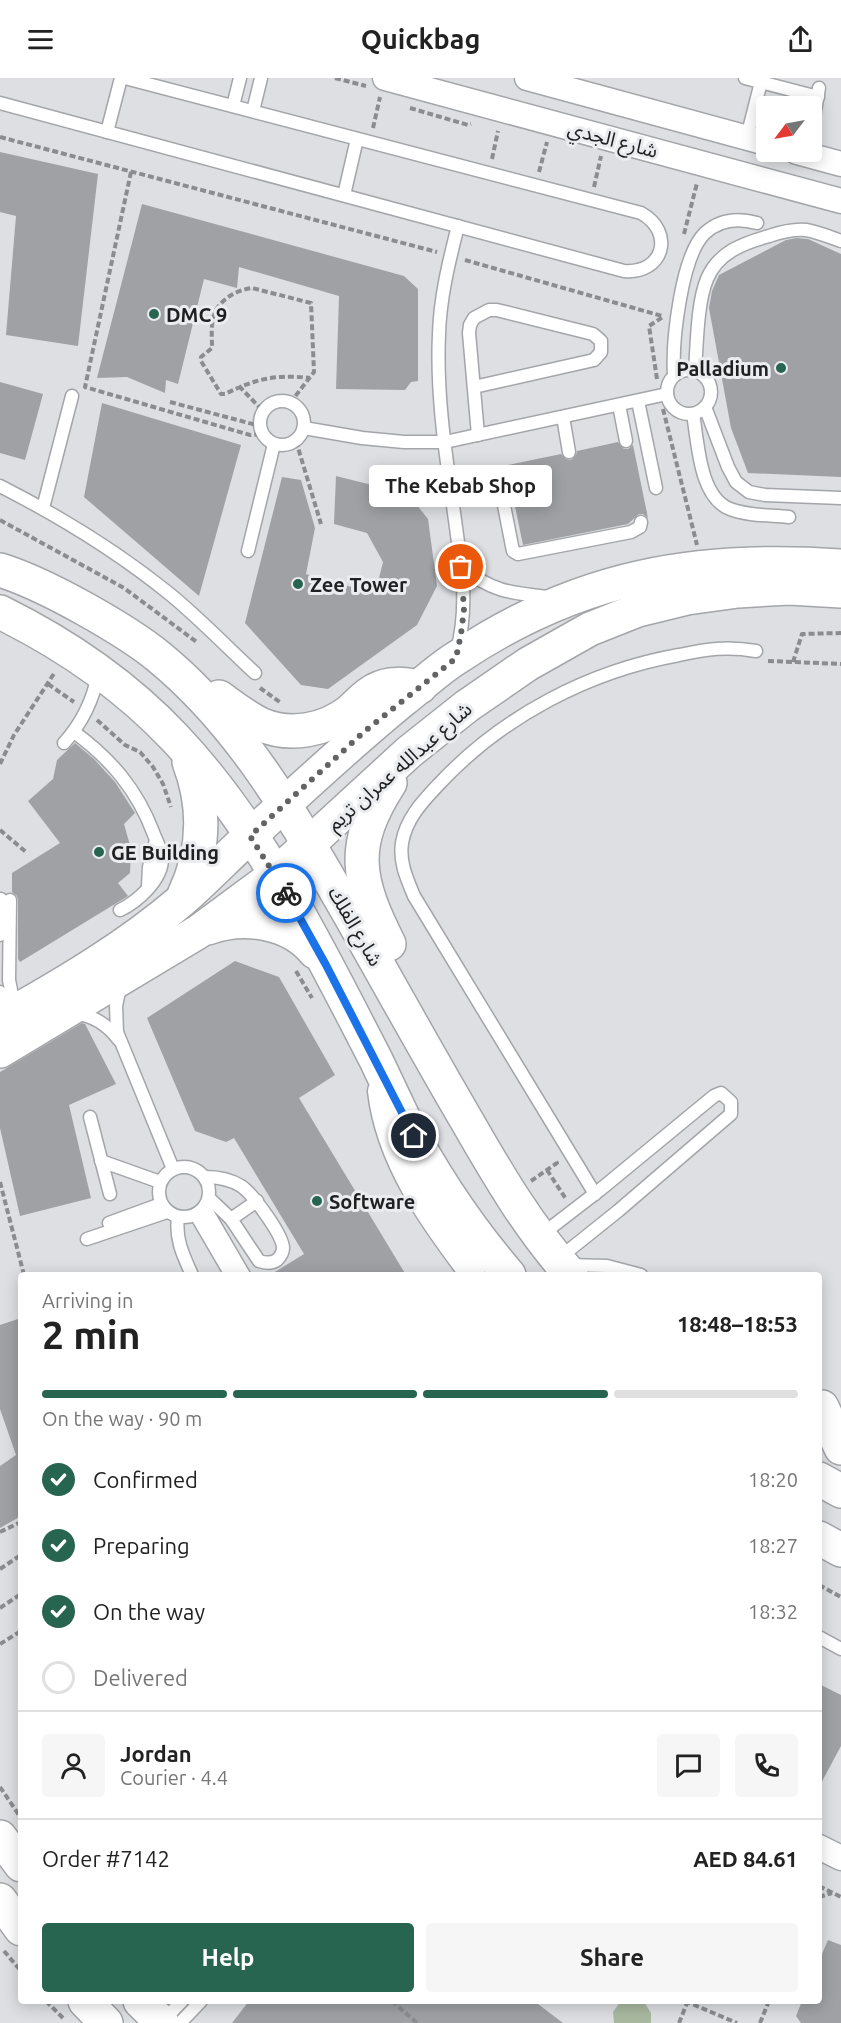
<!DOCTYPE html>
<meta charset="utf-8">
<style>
:root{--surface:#fff;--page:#f6f6f6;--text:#222;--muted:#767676;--line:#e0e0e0;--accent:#276550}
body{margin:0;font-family:Ubuntu,"Noto Sans Arabic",sans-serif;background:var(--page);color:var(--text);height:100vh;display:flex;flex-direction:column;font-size:22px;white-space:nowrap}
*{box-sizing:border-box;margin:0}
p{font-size:20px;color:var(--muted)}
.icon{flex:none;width:33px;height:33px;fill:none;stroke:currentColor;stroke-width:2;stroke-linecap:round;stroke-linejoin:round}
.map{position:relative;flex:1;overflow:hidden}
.side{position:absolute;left:18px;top:1194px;width:804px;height:732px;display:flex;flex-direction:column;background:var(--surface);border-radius:6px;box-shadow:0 3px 15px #0003}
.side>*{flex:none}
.needle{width:39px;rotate:238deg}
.fabs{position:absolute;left:756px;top:18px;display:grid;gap:12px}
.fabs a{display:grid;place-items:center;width:66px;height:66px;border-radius:6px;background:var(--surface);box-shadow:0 3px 15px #0003;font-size:30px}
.pin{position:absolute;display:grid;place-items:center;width:51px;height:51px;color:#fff;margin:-26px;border:3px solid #fff;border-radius:50%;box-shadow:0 2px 6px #0007}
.courier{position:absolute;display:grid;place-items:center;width:60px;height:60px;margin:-30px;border:4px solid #1a73e8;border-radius:50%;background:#fff;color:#222;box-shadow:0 2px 8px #0007}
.bubble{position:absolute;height:42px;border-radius:6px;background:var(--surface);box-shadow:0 3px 15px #0003;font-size:20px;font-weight:600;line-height:42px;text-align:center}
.head em{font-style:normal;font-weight:600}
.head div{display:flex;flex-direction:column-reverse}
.head{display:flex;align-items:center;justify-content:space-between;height:102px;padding:0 24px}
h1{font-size:39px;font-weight:600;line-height:45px}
.bar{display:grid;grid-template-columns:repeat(4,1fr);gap:9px 6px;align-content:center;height:72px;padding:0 24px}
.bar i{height:8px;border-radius:4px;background:var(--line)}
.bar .current{background:var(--accent)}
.bar p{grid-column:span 4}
.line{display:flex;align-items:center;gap:15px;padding:0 24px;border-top:2px solid var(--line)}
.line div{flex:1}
.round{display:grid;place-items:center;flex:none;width:63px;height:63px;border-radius:6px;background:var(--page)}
ol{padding:0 24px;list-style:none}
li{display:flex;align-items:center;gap:18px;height:66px}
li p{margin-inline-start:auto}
li .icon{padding:6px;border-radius:50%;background:var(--accent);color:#fff;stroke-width:4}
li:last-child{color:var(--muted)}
li i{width:33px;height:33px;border:3px solid var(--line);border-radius:50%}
.primary-button{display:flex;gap:12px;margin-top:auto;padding:12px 24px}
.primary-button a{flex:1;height:69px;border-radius:6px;background:var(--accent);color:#fff;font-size:24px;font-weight:600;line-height:69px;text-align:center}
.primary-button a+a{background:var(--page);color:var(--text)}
header{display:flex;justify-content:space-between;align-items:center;height:78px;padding:0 24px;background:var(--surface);font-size:27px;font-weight:600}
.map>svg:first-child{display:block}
.green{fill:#a9b9a0}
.building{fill:#9fa1a5}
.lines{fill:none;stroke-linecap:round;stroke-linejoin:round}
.lane-casing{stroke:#a3a5a9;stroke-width:15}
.street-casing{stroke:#a3a5a9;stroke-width:27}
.secondary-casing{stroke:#a3a5a9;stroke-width:36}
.path{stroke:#8a8c8f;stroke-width:4;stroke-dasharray:6 3;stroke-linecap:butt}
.lane{stroke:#fff;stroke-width:12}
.street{stroke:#fff;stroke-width:24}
.secondary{stroke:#fff;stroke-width:33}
.done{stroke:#626365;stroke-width:6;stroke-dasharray:0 10.8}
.route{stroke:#1a73e8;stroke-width:8}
.poi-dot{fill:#276550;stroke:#eaecf0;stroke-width:2}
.labels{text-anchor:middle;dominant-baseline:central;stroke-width:6;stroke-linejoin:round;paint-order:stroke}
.street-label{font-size:20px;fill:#1f2021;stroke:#eaecf0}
.poi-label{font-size:20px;font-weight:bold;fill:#1f2021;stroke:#eaecf0;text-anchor:start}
</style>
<header><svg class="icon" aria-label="menu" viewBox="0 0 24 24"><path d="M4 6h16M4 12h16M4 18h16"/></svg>Quickbag<svg class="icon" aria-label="share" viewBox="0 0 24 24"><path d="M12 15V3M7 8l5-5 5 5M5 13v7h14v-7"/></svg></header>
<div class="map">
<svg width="841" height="1945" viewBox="0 0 841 1945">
<rect width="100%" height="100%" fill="#dddfe3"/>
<polygon class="green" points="621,1923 644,1924 651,1935 651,1945 614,1945 613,1934"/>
<g class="building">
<polygon points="0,74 98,96 78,268 6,257 16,138 0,134"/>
<polygon points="142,126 404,198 418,211 418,303 411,304 405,312 336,311 339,218 239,189 237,210 204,201 178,306 166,302 165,315 127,299 97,300"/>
<polygon points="797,160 808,161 841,176 841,399 748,395 731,350 709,230 712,213 719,197 786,162"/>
<polygon points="0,304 43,316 25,382 0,375"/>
<polygon points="102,325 241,367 199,518 84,419"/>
<polygon points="618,364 624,371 628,371 633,367 648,440 643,436 639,436 628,446 523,467 510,404 516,398 516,394 514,389 508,387 561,376 566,381 571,382 576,377 577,373"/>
<polygon points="336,398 408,416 428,441 437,508 417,547 328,611 301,607 245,545 282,399 301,402 315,450 306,496 330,503 332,510 332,503 361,512 378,504 383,484 367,455 334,446"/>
<polygon points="75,665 94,681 115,704 135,735 124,746 131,771 130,795 118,805 128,818 20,884 18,881 18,822 17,818 12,814 12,795 60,765 28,723 53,701 57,682"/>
<polygon points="235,883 279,899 335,997 299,1020 406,1197 270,1197 304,1176 234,1060 226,1064 195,1053 147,940"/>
<polygon points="82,945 85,946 116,1006 69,1027 91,1120 20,1138 0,1050 0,994"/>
<polygon points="21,1240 21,1438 0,1450 0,1388 16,1377 0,1331 0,1247"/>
<polygon points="819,1606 841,1617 841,1668 819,1709"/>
<polygon points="828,1862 841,1867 841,1945 801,1945 796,1938 802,1923 819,1923 819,1883"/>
<polygon points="249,1923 534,1923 563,1945 232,1945"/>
</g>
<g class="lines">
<g class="lane-casing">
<g id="lane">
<polyline points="745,0 818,19"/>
<path d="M0,25L624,193C664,196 675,154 641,135L125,0"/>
<polyline points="233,28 240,0"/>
<polyline points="253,33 261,0"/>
<polyline points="812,50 819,10"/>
<polyline points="107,54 121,0"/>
<polyline points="747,59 761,4"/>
<polyline points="344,117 357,61"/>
<circle cx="689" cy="314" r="22"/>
<path d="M695,293C697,266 697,225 707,201C718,174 744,165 769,158C781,154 793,151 806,152C818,154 830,159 841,163"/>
<path d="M674,297C672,264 681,178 705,155C720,141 739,140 757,145"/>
<polyline points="474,309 594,282 601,274 601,263 593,256 497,232 489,232 474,240 470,247 469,255 478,357"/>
<polyline points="638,323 656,410"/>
<circle cx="282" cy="345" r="22"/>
<polyline points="619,327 626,363"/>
<polyline points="705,329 728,389 736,404 749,414 765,417 841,420"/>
<path d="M693,336C698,364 699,419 730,431C748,438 770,437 789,439"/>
<polyline points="563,339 569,374"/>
<polyline points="304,350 362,360 404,364 445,364 667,316"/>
<polyline points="508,395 500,402 500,407 512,468 513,473 518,476 631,454 640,449 641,444"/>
<path d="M0,408C61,439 118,474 171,517C200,541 227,569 255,595"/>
<polyline points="43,430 72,318"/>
<polyline points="248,473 274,366"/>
<path d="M461,489C493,514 510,515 549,519"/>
<path d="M457,572C463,550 464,529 463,507C455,423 435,340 439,256C440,220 449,183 458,148"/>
<path d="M74,654C111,681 137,712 153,754C156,763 162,771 162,781C162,802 137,824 120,832"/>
<path d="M64,665C82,645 93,623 98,596"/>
<polyline points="148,808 149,789 156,762"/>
<polyline points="10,822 9,902 15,932"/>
<polyline points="0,857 1,821"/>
<polyline points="120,909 116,928 117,954 173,1091"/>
<polyline points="0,914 7,936"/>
<path d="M73,935C92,937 108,947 119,962"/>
<polyline points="90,1039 110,1116"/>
<polyline points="101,1083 160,1104"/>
<circle cx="184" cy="1114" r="25"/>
<path d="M205,1099C218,1099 230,1101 241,1108C252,1115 283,1157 283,1170C283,1174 280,1179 277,1182C271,1186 265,1185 259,1183L231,1141L209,1120"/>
<path d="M595,1116L414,818C407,801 399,784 402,765C406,740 424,722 440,705C503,638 589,593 679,577C707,571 727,568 756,573"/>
<polyline points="205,1130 244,1197"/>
<polyline points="196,1137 231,1197"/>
<path d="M178,1139C175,1161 183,1177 192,1197"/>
<polyline points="231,1141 257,1123"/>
<polyline points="109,1145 161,1126"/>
<polyline points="540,1158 601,1111 714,1018 721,1015 731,1024 731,1036 618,1133 558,1181"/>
<polyline points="87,1161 167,1134"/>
<polyline points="568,1187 607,1188 641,1197"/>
<polyline points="819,1559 841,1571"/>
<polyline points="162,1944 182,1923"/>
<polyline points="180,1945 201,1923"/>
</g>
</g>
<g class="street-casing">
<g id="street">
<polyline points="385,0 841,123"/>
<polyline points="527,0 766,65"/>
<polyline points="797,74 841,86"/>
<path d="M380,1013C388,1083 432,1143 473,1197"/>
<polyline points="819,1769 841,1780"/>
</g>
</g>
<g class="secondary-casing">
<g id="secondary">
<path d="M0,492C29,501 58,516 85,531C110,545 136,560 159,579C242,647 294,740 347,832C387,902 426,973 467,1043C498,1097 529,1150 571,1197"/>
<path d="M0,534C65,566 125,607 175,660C261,751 319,872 376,982C385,1001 394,1020 403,1039C432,1095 468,1149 509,1197"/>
<path d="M219,619C233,629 247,640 262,647C291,659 326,652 350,633C358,626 365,617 375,612C389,604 404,606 420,609"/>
<path d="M184,817C205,773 206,729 189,684"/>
<path d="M208,850C243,837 290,843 315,874"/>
<path d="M389,866C357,802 349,768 390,705"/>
<path d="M0,942C63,907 127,869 182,822C206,801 228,778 251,757C301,711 350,665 403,622C421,608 438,591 458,579C579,498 697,478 841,488"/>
<polyline points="0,973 198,854 275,797 409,674 467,628 528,586 590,551 638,532 687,520 738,513 789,510 841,513"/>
<polyline points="822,1329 841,1370"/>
<polyline points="819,1401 841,1413"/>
<polyline points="819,1460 841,1472"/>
<polyline points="0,1759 21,1787"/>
<polyline points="0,1822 21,1851"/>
<polyline points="85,1923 106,1945"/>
<polyline points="140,1923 162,1945"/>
</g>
</g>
<g class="path">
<polyline points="335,0 366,8"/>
<polyline points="410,30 468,47 471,46"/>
<polyline points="373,50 380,19"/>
<polyline points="0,59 437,174"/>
<polyline points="492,81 498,53"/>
<polyline points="131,94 85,309 250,357 262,356"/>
<polyline points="539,94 547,64"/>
<polyline points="594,109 601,78"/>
<polyline points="684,156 697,105"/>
<polyline points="465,182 662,238"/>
<polyline points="657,301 649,248 663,239"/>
<polyline points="239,308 263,333"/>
<polyline points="170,324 260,348"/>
<path d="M290,325L314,294L311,225L252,210C236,212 216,223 213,241C211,250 212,260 212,270L201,279V283L221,316H225C255,301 276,296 310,300"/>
<polyline points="663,331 697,467"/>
<polyline points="296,363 321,446"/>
<polyline points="0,442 124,510 198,565"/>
<polyline points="768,583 841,586"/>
<polyline points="793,584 802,556 841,555"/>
<polyline points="48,606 74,624"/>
<polyline points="260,610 281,625"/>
<polyline points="97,642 125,667 140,674 153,689 163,706 171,729"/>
<polyline points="0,686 14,657 55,594"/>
<polyline points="0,752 26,774"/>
<polyline points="296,893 312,920"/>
<polyline points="547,1092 566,1121"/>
<polyline points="531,1103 557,1085 555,1083"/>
<polyline points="0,1104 24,1197"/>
<polyline points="0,1454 21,1444"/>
<polyline points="0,1491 21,1477"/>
<polyline points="819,1507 841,1519"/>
<polyline points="0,1530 21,1516"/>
<polyline points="0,1566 21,1553"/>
<polyline points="0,1709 21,1740"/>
<polyline points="819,1808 841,1819"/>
<polyline points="819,1819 832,1815"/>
<polyline points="4,1873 21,1893"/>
<polyline points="46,1923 65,1942"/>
<polyline points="392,1923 417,1945"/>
<polyline points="685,1923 737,1945"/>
<polyline points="679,1945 687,1925"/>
<polyline points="760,1945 769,1923"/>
</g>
<use href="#lane" class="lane"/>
<use href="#street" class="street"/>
<use href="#secondary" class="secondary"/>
</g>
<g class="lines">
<polyline class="done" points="286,815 250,758 365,653 456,580 461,556 464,531 461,489"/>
<polyline class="route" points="286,815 326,887 414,1058"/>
</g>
<g class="poi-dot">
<circle cx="154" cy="236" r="6"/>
<circle cx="781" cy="290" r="6"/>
<circle cx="298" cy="506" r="6"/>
<circle cx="99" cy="774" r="6"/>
<circle cx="317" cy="1123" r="6"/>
</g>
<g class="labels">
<g class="street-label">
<text transform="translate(613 61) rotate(15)">شارع الجدي</text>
<text transform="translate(399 688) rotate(-41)">شارع عبدالله عمران تريم</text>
<text transform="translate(356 848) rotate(60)">شارع الفلك</text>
</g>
<g class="poi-label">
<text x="166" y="236">DMC 9</text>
<text x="769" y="290" text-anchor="end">Palladium</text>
<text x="310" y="506">Zee Tower</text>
<text x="111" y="774">GE Building</text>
<text x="329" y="1123">Software</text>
</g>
</g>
</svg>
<div class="fabs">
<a><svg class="needle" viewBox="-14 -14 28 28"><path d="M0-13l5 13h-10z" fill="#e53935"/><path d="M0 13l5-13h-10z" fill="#767676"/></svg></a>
</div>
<div class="pin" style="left:461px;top:489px;background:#ea580c"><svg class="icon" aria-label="bag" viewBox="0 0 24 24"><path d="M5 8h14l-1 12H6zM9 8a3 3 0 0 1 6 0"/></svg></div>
<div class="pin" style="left:414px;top:1058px;background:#1f2937"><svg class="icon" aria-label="home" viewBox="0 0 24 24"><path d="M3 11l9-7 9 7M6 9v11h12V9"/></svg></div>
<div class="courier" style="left:286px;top:815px"><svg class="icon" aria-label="bike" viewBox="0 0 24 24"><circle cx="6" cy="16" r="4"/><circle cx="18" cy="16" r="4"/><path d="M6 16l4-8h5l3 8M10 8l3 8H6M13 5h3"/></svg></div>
<div class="bubble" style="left:369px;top:387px;width:183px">The Kebab Shop</div>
<section class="side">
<div class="head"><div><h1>2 min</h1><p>Arriving in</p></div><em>18:48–18:53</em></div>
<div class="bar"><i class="current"></i><i class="current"></i><i class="current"></i><i></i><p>On the way · 90 m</p></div>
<ol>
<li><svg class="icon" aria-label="check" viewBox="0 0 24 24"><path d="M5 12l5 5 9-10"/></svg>Confirmed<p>18:20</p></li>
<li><svg class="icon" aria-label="check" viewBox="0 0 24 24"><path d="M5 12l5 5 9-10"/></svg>Preparing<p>18:27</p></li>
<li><svg class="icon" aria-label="check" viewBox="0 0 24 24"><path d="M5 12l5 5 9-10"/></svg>On the way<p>18:32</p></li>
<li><i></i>Delivered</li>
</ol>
<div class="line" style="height:108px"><a class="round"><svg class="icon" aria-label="person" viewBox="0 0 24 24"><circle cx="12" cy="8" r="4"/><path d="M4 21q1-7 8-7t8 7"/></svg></a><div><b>Jordan</b><p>Courier · 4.4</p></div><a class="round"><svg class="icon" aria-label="chat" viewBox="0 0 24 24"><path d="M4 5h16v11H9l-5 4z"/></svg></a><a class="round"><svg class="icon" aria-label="phone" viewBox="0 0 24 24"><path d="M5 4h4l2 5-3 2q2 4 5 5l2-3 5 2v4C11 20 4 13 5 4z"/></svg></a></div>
<div class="line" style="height:78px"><div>Order #7142</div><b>AED 84.61</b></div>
<div class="primary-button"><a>Help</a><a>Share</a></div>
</section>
</div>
